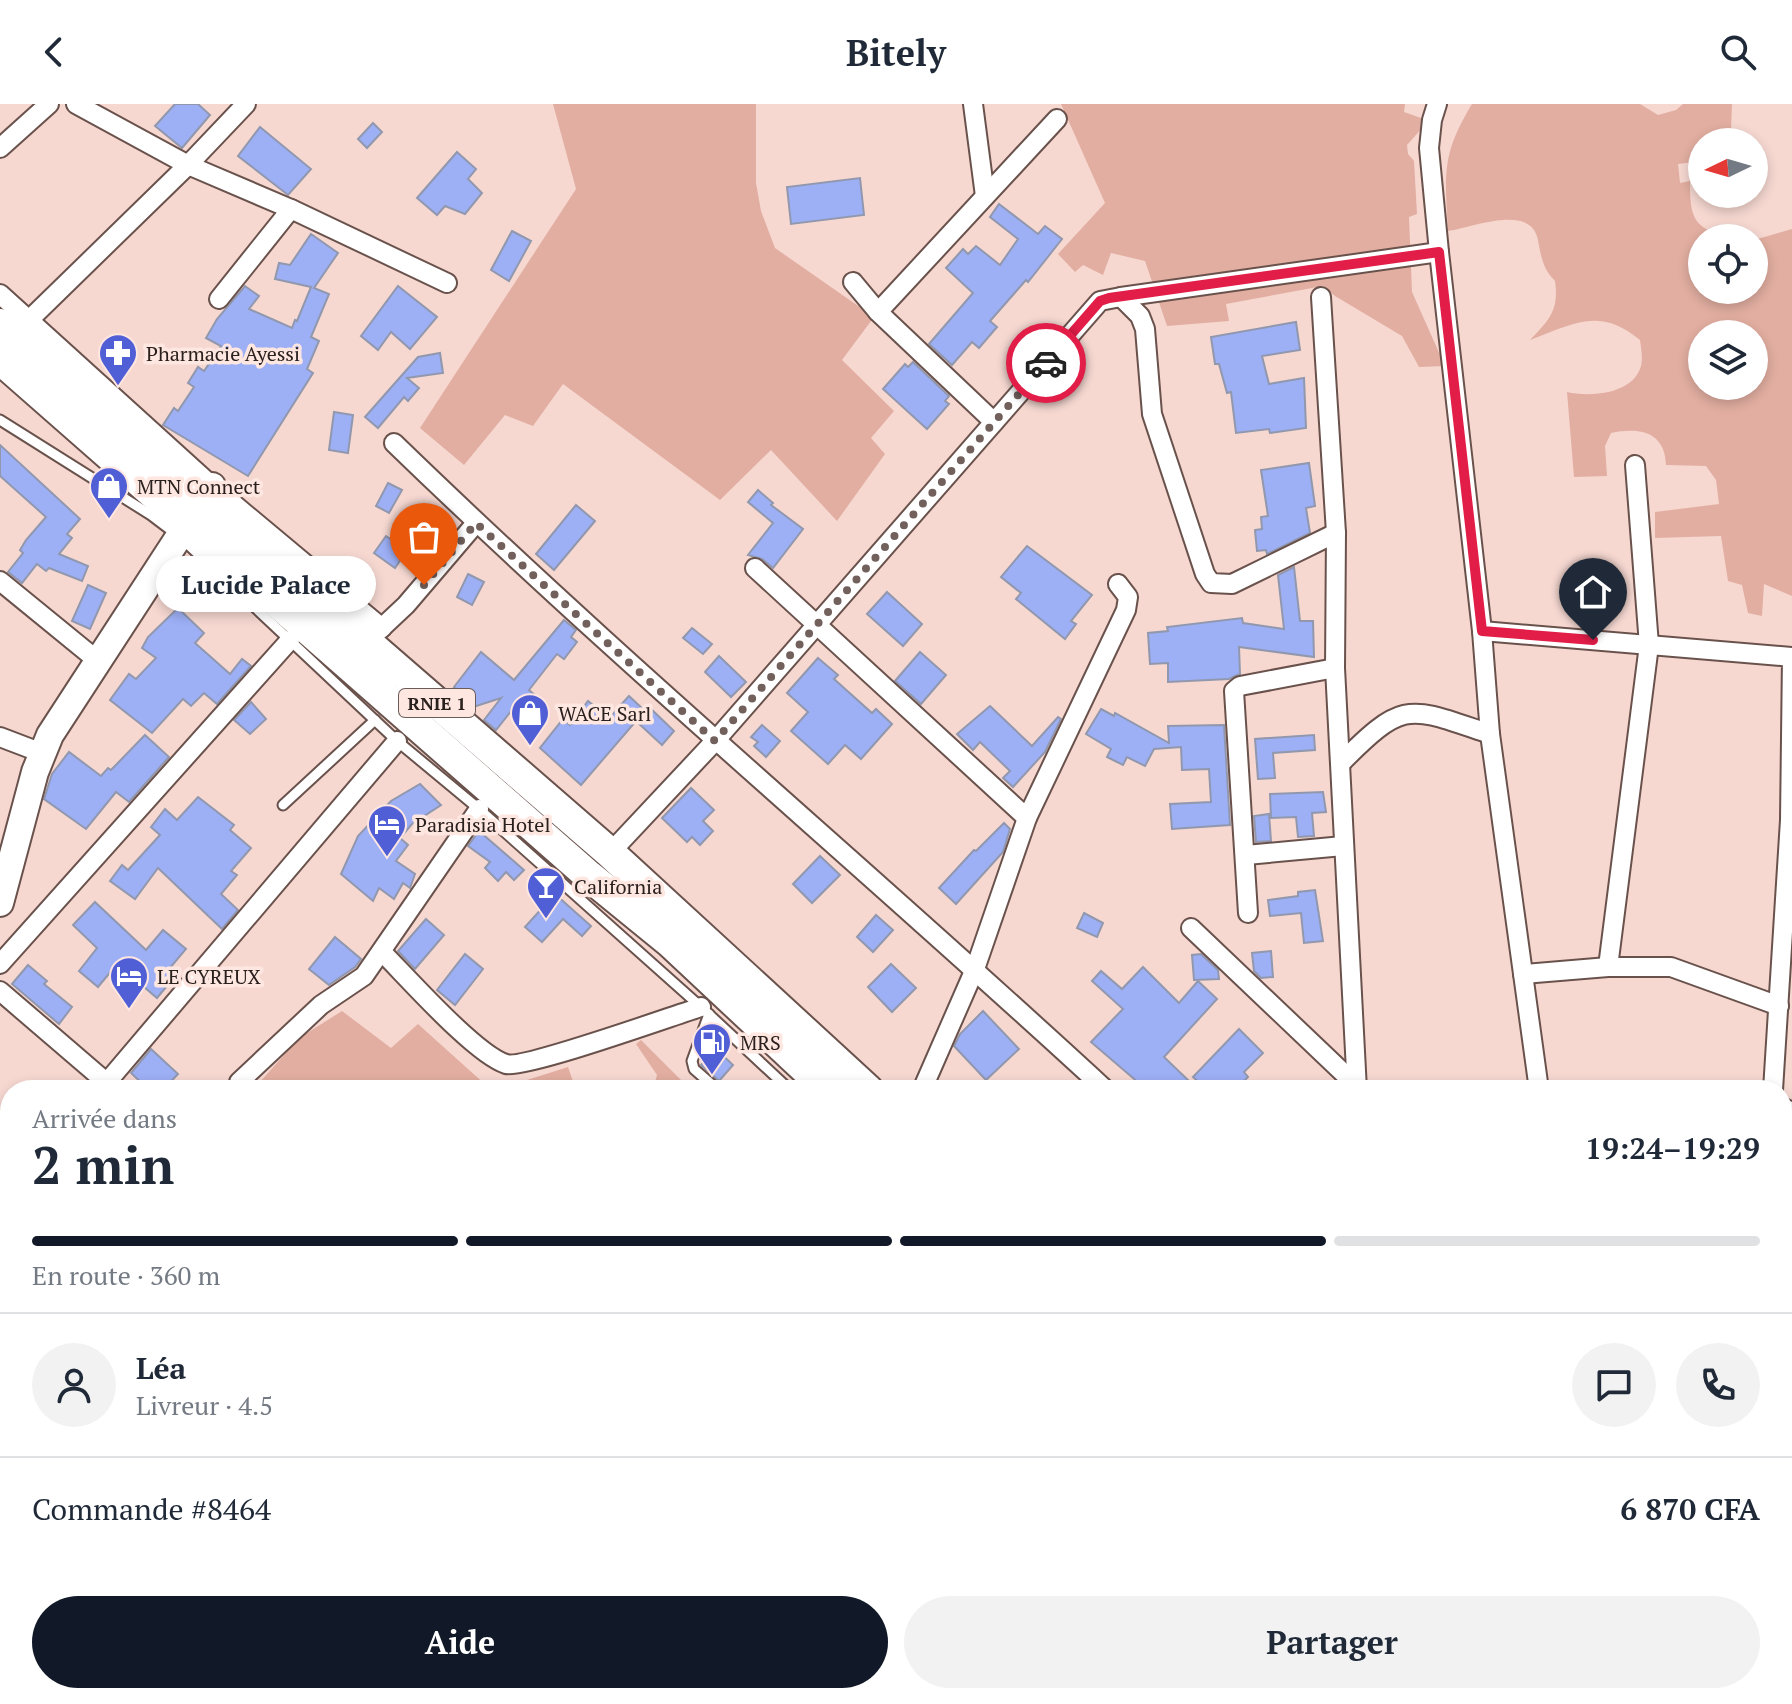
<!DOCTYPE html>
<html lang="fr">
<meta charset="utf-8">
<style>
:root{--surface:#fff;--page:#f2f2f3;--text:#1f2937;--muted:#747a83;--line:#e0e1e3;--accent:#111827}
body{margin:0;font-family:"PT Serif",serif;background:var(--page);color:var(--text);height:100vh;display:flex;flex-direction:column;font-size:30px;white-space:nowrap}
*{box-sizing:border-box;margin:0}
p{font-size:26px;color:var(--muted)}
.icon{flex:none;width:44px;height:44px;fill:none;stroke:currentColor;stroke-width:2;stroke-linecap:round;stroke-linejoin:round}
.map{position:relative;flex:1;overflow:hidden}
.drawer{position:absolute;left:0px;top:976px;width:1792px;height:624px;display:flex;flex-direction:column;background:var(--surface);border-radius:32px 32px 0 0;box-shadow:0 4px 12px #0003}
.drawer>*{flex:none}
.needle{width:52px;rotate:265deg}
.buttons{position:absolute;left:1688px;top:24px;display:grid;gap:16px}
.buttons a{display:grid;place-items:center;width:80px;height:80px;border-radius:50%;background:var(--surface);box-shadow:0 4px 12px #0003;font-size:40px}
.pin{position:absolute;display:grid;place-items:center;width:68px;height:68px;color:#fff;margin:-82px -34px;border-radius:50% 50% 50% 0;rotate:-45deg;box-shadow:0 0 8px #0007}
.pin .icon{rotate:45deg}
.courier{position:absolute;display:grid;place-items:center;width:80px;height:80px;margin:-40px;border:6px solid #e11d48;border-radius:50%;background:#fff;color:#222;box-shadow:0 2px 10px #0007}
.bubble{position:absolute;height:56px;border-radius:28px;background:var(--surface);box-shadow:0 4px 12px #0003;font-size:26px;font-weight:800;line-height:56px;text-align:center}
.head em{font-style:normal;font-weight:800}
.head div{display:flex;flex-direction:column-reverse}
.head{display:flex;align-items:center;justify-content:space-between;height:136px;padding:0 32px}
h1{font-size:52px;font-weight:800;line-height:60px}
.bar{display:grid;grid-template-columns:repeat(4,1fr);gap:12px 8px;align-content:center;height:96px;padding:0 32px}
.bar i{height:10px;border-radius:6px;background:var(--line)}
.bar .active{background:var(--accent)}
.bar p{grid-column:span 4}
.line{display:flex;align-items:center;gap:20px;padding:0 32px;border-top:2px solid var(--line)}
.line div{flex:1}
.round{display:grid;place-items:center;flex:none;width:84px;height:84px;border-radius:42px;background:var(--page)}
.cta{display:flex;gap:16px;margin-top:auto;padding:16px 32px}
.cta a{flex:1;height:92px;border-radius:48px;background:var(--accent);color:#fff;font-size:32px;font-weight:800;line-height:92px;text-align:center}
.cta a+a{background:var(--page);color:var(--text)}
header{display:flex;justify-content:space-between;align-items:center;height:104px;padding:0 32px;background:var(--surface);font-size:36px;font-weight:800}
.map>svg:first-child{display:block}
.green{fill:#e2aea1;fill-rule:evenodd}
.building{fill:#9daff5;stroke:#9198ae;stroke-width:2}
.lines{fill:none;stroke-linecap:round;stroke-linejoin:round}
.service-casing{stroke:#6a524c;stroke-width:13}
.minor-casing{stroke:#6a524c;stroke-width:22}
.secondary-casing{stroke:#6a524c;stroke-width:30}
.trunk-casing{stroke:#6a524c;stroke-width:34}
.service{stroke:#fff;stroke-width:9}
.minor{stroke:#fff;stroke-width:18}
.secondary{stroke:#fff;stroke-width:26}
.trunk{stroke:#fff;stroke-width:30}
.done{stroke:#71605c;stroke-width:8;stroke-dasharray:0 14.4}
.route{stroke:#e11d48;stroke-width:10}
.labels{text-anchor:middle;dominant-baseline:central;stroke-width:7;stroke-linejoin:round;paint-order:stroke}
.shield{fill:#ffe7e1;stroke:#6a5c58;stroke-width:2}
.shield-label{font-size:18px;font-weight:bold;fill:#2a201d}
.poi-label{font-size:20px;fill:#2a201d;stroke:#ffe7e1;text-anchor:start}
</style>
<header><svg class="icon" aria-label="back" viewBox="0 0 24 24"><path d="M15 5l-7 7 7 7"/></svg>Bitely<svg class="icon" aria-label="search" viewBox="0 0 24 24"><circle cx="10" cy="10" r="6"/><path d="M15 15l6 6"/></svg></header>
<div class="map">
<svg width="1792" height="1600" viewBox="0 0 1792 1600">
<rect width="100%" height="100%" fill="#f6d8d1"/>
<g class="green">
<polygon points="553,0 756,0 756,79 761,107 775,144 874,213 842,256 894,307 871,334 885,350 837,417 771,346 720,396 563,280 533,322 505,311 464,361 420,324 576,85"/>
<polygon points="1061,0 1405,0 1404,8 1421,14 1423,23 1407,41 1408,50 1414,57 1417,110 1409,113 1412,188 1445,262 1419,263 1402,232 1335,192 1323,182 1226,200 1229,217 1167,222 1145,157 1111,149 1103,171 1083,161 1075,168 1058,150 1105,99"/>
<path d="M1472,0H1640L1658,11L1676,6L1683,0H1732L1731,28L1720,29L1722,38H1702V57L1678,60L1680,79L1690,77C1690,113 1692,123 1728,134H1702V186H1754V136L1792,125V492L1764,480L1762,512L1748,509L1742,481L1728,477L1721,432L1655,434V408L1719,400L1716,376L1706,362L1666,361C1665,327 1639,323 1611,329L1605,342L1607,372L1574,373L1567,288C1589,293 1633,291 1641,262C1643,254 1641,244 1640,236C1599,202 1573,220 1530,236C1550,215 1559,206 1555,177C1543,165 1541,153 1538,136C1531,99 1474,123 1448,127C1445,70 1441,51 1472,0ZM1754,230V282H1702V230Z"/>
<polygon points="342,907 391,944 418,920 488,983 505,983 568,963 576,986 253,986 299,934"/>
<polygon points="641,936 691,986 653,986 657,971 636,940"/>
<polygon points="425,1590 1294,1590 1303,1600 424,1600"/>
</g>
<g class="building">
<polygon points="175,0 198,0 210,11 182,44 155,22"/>
<polygon points="373,19 382,28 367,44 358,35"/>
<polygon points="260,23 311,65 288,91 238,52"/>
<polygon points="457,48 476,65 468,75 482,89 465,110 445,102 437,111 417,94"/>
<polygon points="860,74 864,111 791,120 787,83"/>
<polygon points="999,100 1038,130 1045,122 1062,135 1028,178 1026,176 990,217 997,223 979,244 972,238 952,261 929,240 973,189 946,164 963,145 968,150 976,142 1000,161 1018,135 990,113"/>
<polygon points="512,127 531,137 509,177 491,166"/>
<polygon points="311,130 338,149 314,184 329,190 311,233 319,237 307,265 313,269 248,372 163,321 174,304 178,307 194,283 188,279 198,263 204,267 221,242 206,234 217,215 245,182 259,192 249,205 292,224 295,216 297,217 311,183 275,175 279,159 290,161"/>
<polygon points="398,182 437,213 410,245 391,228 378,246 361,232"/>
<polygon points="1296,218 1300,246 1262,252 1269,280 1304,274 1306,324 1270,329 1269,325 1236,329 1231,288 1227,289 1219,260 1215,260 1211,233"/>
<polygon points="440,249 443,269 407,274 419,284 408,297 404,293 378,324 365,313 418,253"/>
<polygon points="913,258 949,292 945,297 949,300 927,325 883,285 905,260 908,263"/>
<polygon points="334,308 353,311 348,349 329,346"/>
<polygon points="0,341 80,415 67,430 72,434 59,450 88,462 82,477 49,464 46,467 37,460 22,479 8,468 23,449 20,446 26,436 46,413 0,372"/>
<polygon points="1309,359 1315,402 1306,404 1310,429 1267,450 1266,446 1257,447 1255,426 1262,425 1261,413 1268,412 1261,366"/>
<polygon points="388,379 402,386 389,409 376,402"/>
<polygon points="758,386 773,399 771,401 803,425 773,464 762,455 748,451 773,419 748,398"/>
<polygon points="576,401 595,417 554,466 536,450"/>
<polygon points="386,432 407,446 395,464 374,449"/>
<polygon points="1027,442 1092,491 1071,517 1076,520 1065,535 1016,495 1021,489 1001,473"/>
<polygon points="1294,463 1300,517 1313,517 1314,553 1239,543 1240,570 1229,575 1168,578 1168,559 1150,560 1148,529 1168,527 1167,523 1242,514 1243,519 1284,525 1278,471"/>
<polygon points="468,470 484,478 472,501 457,493"/>
<polygon points="88,481 106,489 90,525 72,517"/>
<polygon points="887,488 922,520 903,542 867,510"/>
<polygon points="178,504 204,529 195,539 230,570 242,555 251,562 217,600 204,589 191,602 183,595 152,629 110,596 129,570 136,575 156,554 142,544 148,533"/>
<polygon points="564,516 576,526 571,533 577,538 564,555 557,550 529,586 544,599 526,619 512,606 496,626 484,616 501,594 470,604 464,591 454,583 481,548 514,576"/>
<polygon points="692,524 712,540 703,550 683,534"/>
<polygon points="920,548 946,571 921,600 895,577"/>
<polygon points="719,552 746,578 731,593 705,568"/>
<polygon points="818,554 838,571 834,575 872,609 876,605 892,620 861,655 845,641 828,660 791,627 808,608 787,589"/>
<polygon points="629,592 645,607 649,603 674,627 662,641 636,617 581,681 540,644 563,615 570,621 588,597 609,614"/>
<polygon points="251,598 266,615 250,630 234,616"/>
<polygon points="990,602 1032,642 1058,613 1061,615 1045,648 1013,683 1003,674 1010,667 980,638 973,646 957,630"/>
<polygon points="1101,605 1114,612 1115,609 1169,639 1168,622 1224,621 1230,721 1172,725 1170,700 1211,698 1209,665 1182,666 1181,643 1154,645 1145,662 1127,653 1123,661 1107,653 1111,645 1086,630"/>
<polygon points="762,621 780,637 766,653 754,642 758,638 751,633"/>
<polygon points="145,631 169,653 129,698 116,688 86,725 44,695 52,670 69,648 101,672 108,664 111,666"/>
<polygon points="1314,631 1315,646 1273,649 1275,674 1258,675 1255,635"/>
<polygon points="420,680 441,701 412,720 400,734 408,741 396,757 415,770 410,784 403,779 394,795 379,784 373,797 341,770 358,732 391,697"/>
<polygon points="691,684 714,706 703,717 713,727 700,741 692,733 687,738 662,714"/>
<polygon points="1323,688 1326,708 1312,709 1314,732 1298,733 1296,713 1271,714 1270,690"/>
<polygon points="198,693 234,721 230,726 251,744 231,767 237,771 221,790 238,806 222,825 158,764 135,795 110,777 122,761 128,766 160,731 151,723 165,705 177,716"/>
<polygon points="1269,710 1271,737 1256,738 1254,712"/>
<polygon points="1004,719 1010,725 1003,748 956,800 939,784 974,746 976,747"/>
<polygon points="479,727 524,766 514,776 506,768 498,777 485,764 490,758 468,742"/>
<polygon points="820,752 840,771 812,799 793,780"/>
<polygon points="1315,786 1323,837 1304,839 1301,809 1270,812 1268,796 1298,792 1298,788"/>
<polygon points="555,790 591,822 582,832 563,815 542,838 525,823"/>
<polygon points="95,798 146,846 163,826 186,845 169,865 176,871 157,894 117,860 98,883 79,867 97,844 73,821"/>
<polygon points="1084,809 1103,819 1097,833 1077,824"/>
<polygon points="876,811 893,826 873,848 857,833"/>
<polygon points="426,815 444,831 415,865 398,847"/>
<polygon points="335,833 361,855 355,863 329,881 309,865"/>
<polygon points="1271,847 1273,873 1261,874 1254,867 1252,849"/>
<polygon points="465,850 483,865 455,901 437,886"/>
<polygon points="1201,850 1218,866 1219,875 1194,876 1192,851"/>
<polygon points="891,860 916,884 892,908 868,883"/>
<polygon points="28,861 47,877 44,880 72,903 59,920 12,880"/>
<polygon points="1143,863 1179,899 1198,877 1217,895 1164,953 1189,977 1181,986 1147,986 1091,938 1123,905 1092,877 1101,867 1122,885"/>
<polygon points="983,907 1019,945 986,976 954,942 960,930"/>
<polygon points="1239,925 1263,949 1244,968 1248,973 1235,986 1207,986 1193,973"/>
<polygon points="151,945 178,970 163,986 149,986 131,969"/>
<polygon points="716,945 733,961 719,977 701,961"/>
</g>
<g class="lines">
<g class="service-casing">
<g id="service">
<polyline points="0,316 151,411 180,433 397,637 479,705 701,903 790,986"/>
<polyline points="283,701 375,616"/>
<polyline points="709,910 692,957 694,965 718,986"/>
<polyline points="769,986 785,982"/>
<polyline points="1382,1590 1390,1600"/>
</g>
</g>
<g class="minor-casing">
<g id="minor">
<polyline points="76,0 188,61 291,105 447,179"/>
<polyline points="973,0 985,92"/>
<polyline points="1437,0 1432,16 1429,44 1439,148 1482,527 1490,630 1539,986"/>
<polyline points="0,44 49,0"/>
<polyline points="853,178 878,208 994,318"/>
<polyline points="0,190 212,382 382,524"/>
<polyline points="1121,193 1439,148"/>
<polyline points="1321,193 1336,429 1335,564 1357,986"/>
<polyline points="219,195 291,105"/>
<polyline points="878,208 1057,15"/>
<polyline points="29,216 188,61 246,0"/>
<path d="M394,339C624,562 870,768 1106,986"/>
<polyline points="755,464 1027,714"/>
<polyline points="0,477 98,557"/>
<polyline points="1482,527 1792,553 1790,716 1773,986"/>
<polyline points="373,532 406,501 476,419"/>
<polyline points="0,633 42,649"/>
<path d="M1341,659C1405,594 1409,603 1490,630"/>
<polyline points="610,749 715,637 1100,197 1121,193 1140,212 1145,225 1152,310 1205,470 1211,479 1232,480 1336,429"/>
<polyline points="1246,751 1343,742"/>
<polyline points="1248,809 1234,587 1240,582 1335,564"/>
<polyline points="1191,824 1356,981"/>
<path d="M382,848C408,874 475,950 506,960C525,965 672,912 701,903"/>
<polyline points="0,860 290,536"/>
<polyline points="1608,863 1649,541 1635,361"/>
<polyline points="1523,870 1608,863 1671,863 1779,902"/>
<polyline points="0,887 113,984"/>
<polyline points="108,977 397,637"/>
<polyline points="239,978 321,901 364,872 479,705"/>
<polyline points="922,986 975,865 1027,714 1126,506 1128,493 1118,480"/>
<polyline points="1782,1003 1792,1008"/>
<polyline points="0,1078 10,1075"/>
<polyline points="0,1454 10,1453"/>
<polyline points="1747,1590 1749,1600"/>
</g>
</g>
<g class="secondary-casing">
<g id="secondary">
<polyline points="0,799 35,668 50,631 212,382"/>
<polyline points="1782,1378 1792,1380"/>
<polyline points="0,1536 10,1540"/>
<polyline points="145,1590 170,1600"/>
<polyline points="1570,1590 1572,1600"/>
</g>
</g>
<g class="trunk-casing">
<g id="trunk">
<polyline points="0,220 610,749 868,986"/>
<polyline points="0,255 589,772 670,838 828,986"/>
<polyline points="1448,1590 1455,1600"/>
<polyline points="1485,1590 1491,1600"/>
</g>
</g>
<use href="#service" class="service"/>
<use href="#minor" class="minor"/>
<use href="#secondary" class="secondary"/>
<use href="#trunk" class="trunk"/>
</g>
<g class="lines">
<polyline class="done" points="424,481 476,419 715,637 1046,259"/>
<polyline class="route" points="1046,259 1100,197 1109,194 1439,148 1482,527 1593,536"/>
</g>
<defs>
<g id="pharmacy-pin" transform="scale(2)"><path d="M0 17L-7.5 6A9.5 9.5 0 1 1 7.5 6Z" fill="#505fd5" stroke="#ffe7e1"/><path d="M-2-6h4v4h4v4h-4v4h-4v-4h-4v-4h4Z" fill="#fff"/></g>
<g id="shop-pin" transform="scale(2)"><path d="M0 17L-7.5 6A9.5 9.5 0 1 1 7.5 6Z" fill="#505fd5" stroke="#ffe7e1"/><path d="M-5-2.5h2.3a2.7 3.5 0 0 1 5.4 0H5L5.5 6h-11ZM-1.5-2.5h3a1.5 2.3 0 0 0-3 0Z" fill="#fff"/></g>
<g id="hotel-pin" transform="scale(2)"><path d="M0 17L-7.5 6A9.5 9.5 0 1 1 7.5 6Z" fill="#505fd5" stroke="#ffe7e1"/><path d="M-6-4.5h1.5V1H6V5H4.5V3h-9V5H-6ZM-4 0a1.8 1.8 0 1 1 3.6 0ZM.5 0V-2.5h3Q6-2.5 6 0Z" fill="#fff"/></g>
<g id="bar-pin" transform="scale(2)"><path d="M0 17L-7.5 6A9.5 9.5 0 1 1 7.5 6Z" fill="#505fd5" stroke="#ffe7e1"/><path d="M-6-5H6L.8 .8V4.5H3.5V6h-7V4.5H-.8V.8Z" fill="#fff"/></g>
<g id="fuel-pin" transform="scale(2)"><path d="M0 17L-7.5 6A9.5 9.5 0 1 1 7.5 6Z" fill="#505fd5" stroke="#ffe7e1"/><path d="M-5.5-6h7V0h2V4h1.3V-2.5L3-4.5l.8-.8L6-3V5H2.5V1h-1V6h-7ZM-4.2-4.7v3.2H.2V-4.7Z" fill="#fff"/></g>
</defs>
<g fill-rule="evenodd">
<use href="#pharmacy-pin" x="118" y="249"/>
<use href="#shop-pin" x="109" y="382"/>
<use href="#shop-pin" x="530" y="609"/>
<use href="#hotel-pin" x="387" y="720"/>
<use href="#bar-pin" x="546" y="782"/>
<use href="#hotel-pin" x="129" y="872"/>
<use href="#fuel-pin" x="712" y="938"/>
</g>
<g class="labels">
<rect class="shield" x="399" y="585" width="76" height="28" rx="6"/>
<g class="shield-label">
<text x="437" y="599">RNIE 1</text>
</g>
<g class="poi-label">
<text x="146" y="249">Pharmacie Ayessi</text>
<text x="137" y="382">MTN Connect</text>
<text x="558" y="609">WACE Sarl</text>
<text x="415" y="720">Paradisia Hotel</text>
<text x="574" y="782">California</text>
<text x="157" y="872">LE CYREUX</text>
<text x="740" y="938">MRS</text>
</g>
</g>
</svg>
<div class="buttons">
<a><svg class="needle" viewBox="-14 -14 28 28"><path d="M0-13l5 13h-10z" fill="#e53935"/><path d="M0 13l5-13h-10z" fill="#747a83"/></svg></a>
<a><svg class="icon" aria-label="locate" viewBox="0 0 24 24"><circle cx="12" cy="12" r="6"/><path d="M12 2v4M12 18v4M2 12h4M18 12h4"/></svg></a>
<a><svg class="icon" aria-label="layers" viewBox="0 0 24 24"><path d="M12 4l9 5-9 5-9-5zM3 14l9 5 9-5"/></svg></a>
</div>
<div class="pin" style="left:424px;top:481px;background:#ea580c"><svg class="icon" aria-label="bag" viewBox="0 0 24 24"><path d="M5 8h14l-1 12H6zM9 8a3 3 0 0 1 6 0"/></svg></div>
<div class="pin" style="left:1593px;top:536px;background:#1f2937"><svg class="icon" aria-label="home" viewBox="0 0 24 24"><path d="M3 11l9-7 9 7M6 9v11h12V9"/></svg></div>
<div class="courier" style="left:1046px;top:259px"><svg class="icon" aria-label="car" viewBox="0 0 24 24"><path d="M5 17H2v-5l4-1 3-4h7l3 4 3 1v5h-3M9 17h6M6 11h13"/><circle cx="7" cy="17" r="2"/><circle cx="17" cy="17" r="2"/></svg></div>
<div class="bubble" style="left:156px;top:452px;width:220px">Lucide Palace</div>
<section class="drawer">
<div class="head"><div><h1>2 min</h1><p>Arrivée dans</p></div><em>19:24–19:29</em></div>
<div class="bar"><i class="active"></i><i class="active"></i><i class="active"></i><i></i><p>En route · 360 m</p></div>
<div class="line" style="height:144px"><a class="round"><svg class="icon" aria-label="person" viewBox="0 0 24 24"><circle cx="12" cy="8" r="4"/><path d="M4 21q1-7 8-7t8 7"/></svg></a><div><b>Léa</b><p>Livreur · 4.5</p></div><a class="round"><svg class="icon" aria-label="chat" viewBox="0 0 24 24"><path d="M4 5h16v11H9l-5 4z"/></svg></a><a class="round"><svg class="icon" aria-label="phone" viewBox="0 0 24 24"><path d="M5 4h4l2 5-3 2q2 4 5 5l2-3 5 2v4C11 20 4 13 5 4z"/></svg></a></div>
<div class="line" style="height:104px"><div>Commande #8464</div><b>6 870 CFA</b></div>
<div class="cta"><a>Aide</a><a>Partager</a></div>
</section>
</div>
